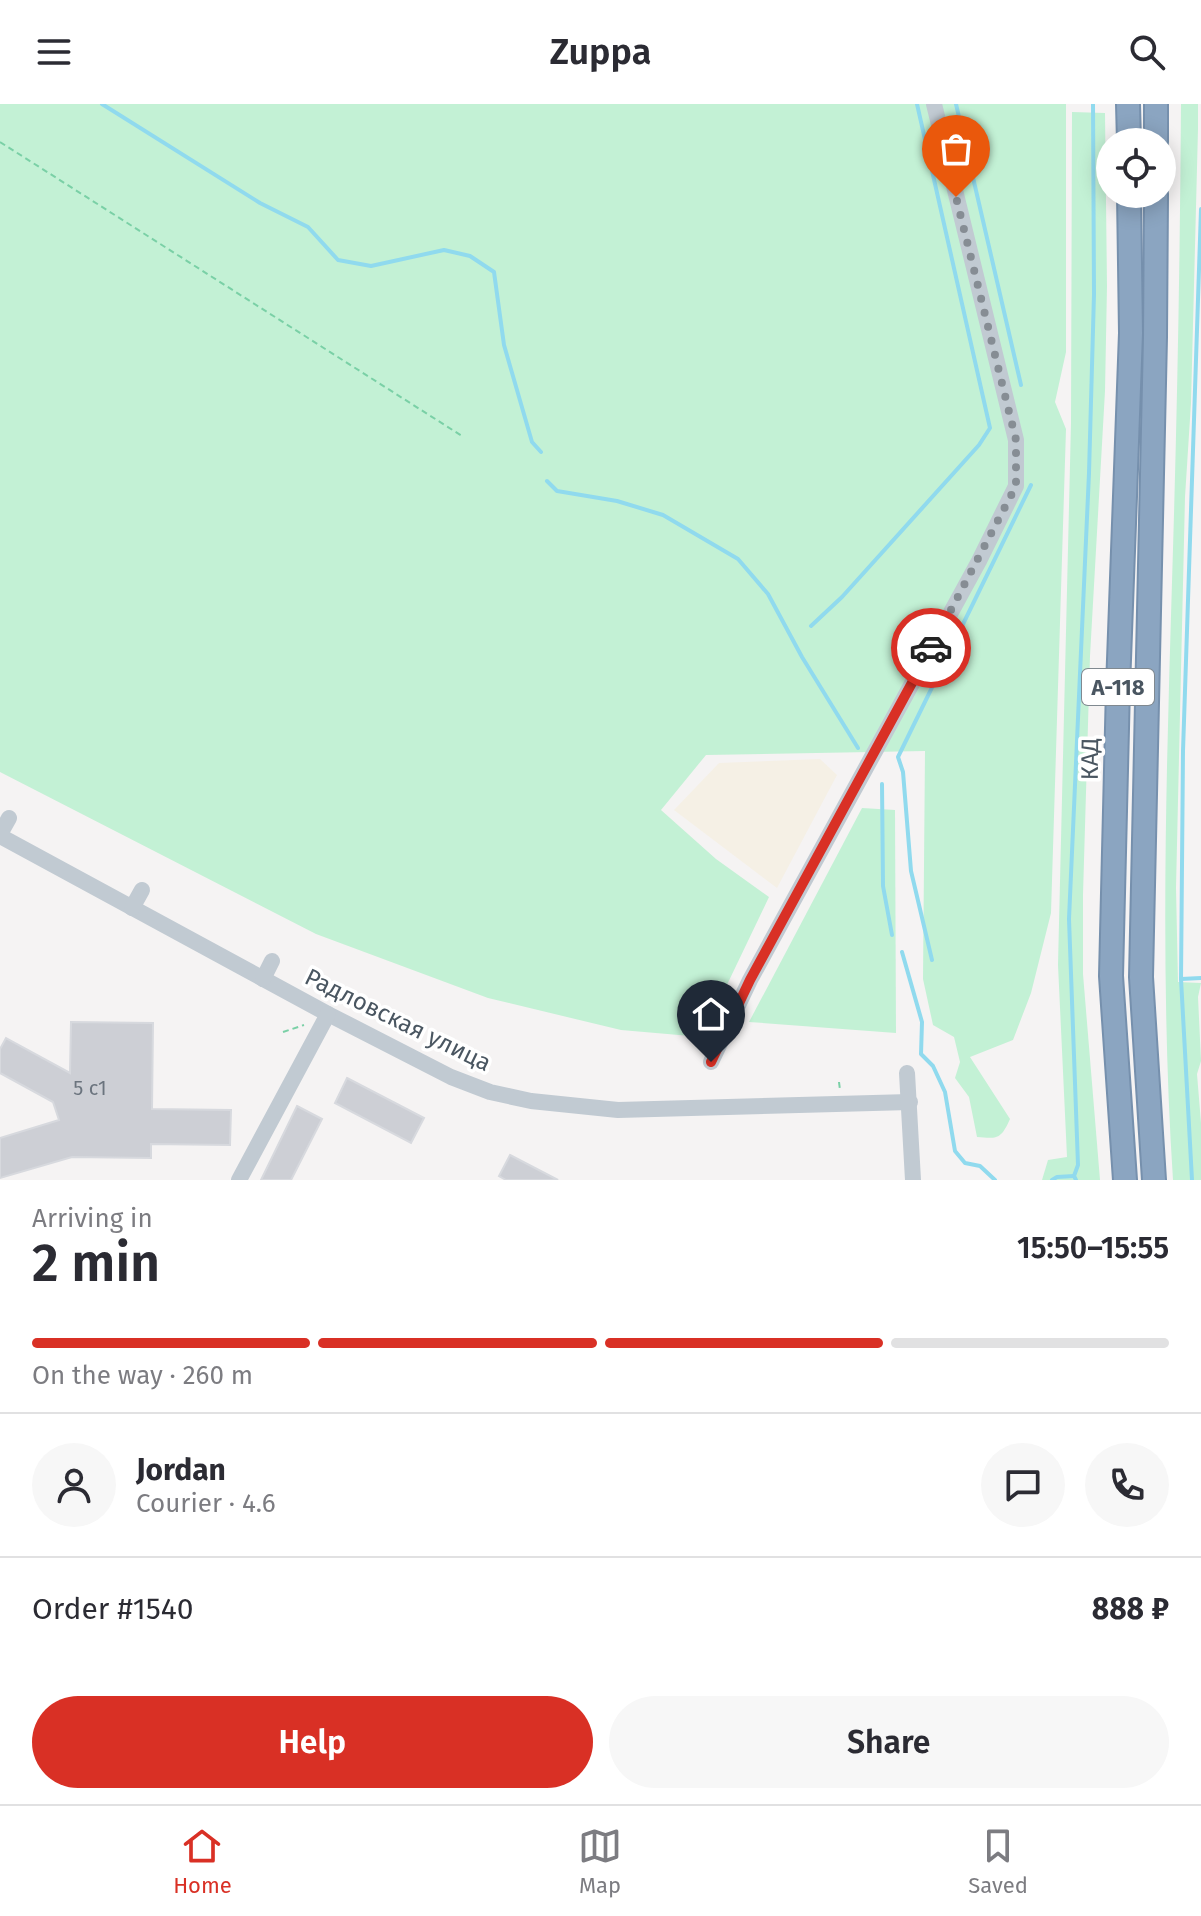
<!DOCTYPE html>
<meta charset="utf-8">
<style>
:root{--surface:#fff;--page:#f7f7f7;--text:#2b2b33;--muted:#7c7c81;--line:#e1e1e2;--accent:#d93025}
body{margin:0;font-family:"Fira Sans",sans-serif;background:var(--page);color:var(--text);height:100vh;display:flex;flex-direction:column;font-size:30px;white-space:nowrap}
*{box-sizing:border-box;margin:0}
p{font-size:26px;color:var(--muted)}
.icon{flex:none;width:44px;height:44px;fill:none;stroke:currentColor;stroke-width:2;stroke-linecap:round;stroke-linejoin:round}
.map{position:relative;height:1076px;overflow:hidden}
.sheet{display:flex;flex-direction:column;background:var(--surface);flex:1}
.sheet>*{flex:none}
.tools{position:absolute;left:1096px;top:24px;display:grid;gap:16px}
.tools a{display:grid;place-items:center;width:80px;height:80px;border-radius:50%;background:var(--surface);box-shadow:0 4px 20px #0003;font-size:40px}
.pin{position:absolute;display:grid;place-items:center;width:68px;height:68px;color:#fff;margin:-82px -34px;border-radius:50% 50% 50% 0;rotate:-45deg;box-shadow:0 0 8px #0007}
.pin .icon{rotate:45deg}
.courier{position:absolute;display:grid;place-items:center;width:80px;height:80px;margin:-40px;border:6px solid #d93025;border-radius:50%;background:#fff;color:#222;box-shadow:0 2px 10px #0007}
.headline em{font-style:normal;font-weight:600}
.headline div{display:flex;flex-direction:column-reverse}
.headline{display:flex;align-items:center;justify-content:space-between;height:136px;padding:0 32px}
h1{font-size:52px;font-weight:600;line-height:60px}
.bar{display:grid;grid-template-columns:repeat(4,1fr);gap:12px 8px;align-content:center;height:96px;padding:0 32px}
.bar i{height:10px;border-radius:6px;background:var(--line)}
.bar .selected{background:var(--accent)}
.bar p{grid-column:span 4}
.line{display:flex;align-items:center;gap:20px;padding:0 32px;border-top:2px solid var(--line)}
.line div{flex:1}
.round{display:grid;place-items:center;flex:none;width:84px;height:84px;border-radius:42px;background:var(--page)}
.primary-button{display:flex;gap:16px;margin-top:auto;padding:16px 32px}
.primary-button a{flex:1;height:92px;border-radius:48px;background:var(--accent);color:#fff;font-size:32px;font-weight:600;line-height:92px;text-align:center}
.primary-button a+a{background:var(--page);color:var(--text)}
header{display:flex;justify-content:space-between;align-items:center;height:104px;padding:0 32px;background:var(--surface);font-size:36px;font-weight:600}
.dock{display:flex;justify-content:space-around;align-items:center;height:112px;border-top:2px solid var(--line);background:var(--surface);font-size:22px;color:var(--muted)}
.dock a{display:grid;justify-items:center;gap:4px}
.dock .selected{color:var(--accent)}
.map>svg:first-child{display:block}
.green{fill:#c3f1d5}
.sand{fill:#f5f0e5}
.lines{fill:none;stroke-linecap:round;stroke-linejoin:round}
.stream{stroke:#90daee;stroke-width:4}
.building{fill:#cdcfd5;stroke:#d7d9de;stroke-width:2}
.highway-casing{stroke:#7690ad;stroke-width:26}
.path{stroke:#7ad0a6;stroke-width:2;stroke-dasharray:6 4;stroke-linecap:butt}
.minor{stroke:#c1cad2;stroke-width:16}
.highway{stroke:#8ba5c1;stroke-width:22}
.done{stroke:#868d94;stroke-width:8;stroke-dasharray:0 14.4}
.route{stroke:#d93025;stroke-width:10}
.labels{text-anchor:middle;dominant-baseline:central;stroke-width:7;stroke-linejoin:round;paint-order:stroke}
.number-label{font-size:20px;fill:#6b747e}
.shield{fill:#fff;stroke:#808990;stroke-width:2}
.shield-label{font-size:22px;font-weight:bold;fill:#4a5661}
.street-label{font-size:24px;fill:#4a5661;stroke:#fff}
</style>
<header><svg class="icon" aria-label="menu" viewBox="0 0 24 24"><path d="M4 6h16M4 12h16M4 18h16"/></svg>Zuppa<svg class="icon" aria-label="search" viewBox="0 0 24 24"><circle cx="10" cy="10" r="6"/><path d="M15 15l6 6"/></svg></header>
<div class="map">
<svg width="1201" height="1076" viewBox="0 0 1201 1076">
<rect width="100%" height="100%" fill="#f5f3f3"/>
<g class="green">
<path d="M0,0H1066V248L1055,298L1066,325L1051,809L1031,889L1013,936L970,953L1010,1015C1001,1035 998,1035 977,1033L969,993L955,974L960,958L954,933L933,921L923,875L925,647L706,651L661,706L716,755L769,793L702,933L621,926L488,894L316,830L0,668Z"/>
<path d="M1181,0H1198V25L1191,299L1185,393L1176,784L1178,878L1201,879L1198,893L1201,957L1197,970L1201,1019V1076H1173C1160,876 1166,677 1172,478C1177,318 1180,159 1181,0Z"/>
<polygon points="1072,8 1105,9 1107,182 1105,287 1090,552 1083,791 1083,870 1100,1076 1042,1076 1048,1056 1067,1053 1058,861 1071,319"/>
<polygon points="862,704 895,706 896,929 749,918"/>
</g>
<polygon class="sand" points="820,655 837,671 777,784 674,706 719,659"/>
<g class="lines">
<g class="stream">
<polyline points="102,0 260,99 308,123 338,156 371,162 444,146 470,152 494,168 504,241 532,338 541,348"/>
<polyline points="956,0 1021,281"/>
<polyline points="547,377 557,387 617,397 663,411 738,455 768,490 802,553 858,644"/>
<polyline points="811,522 842,493 979,341 990,324 917,0"/>
<polyline points="882,680 883,782 892,831"/>
<polyline points="902,848 922,918 921,950 933,962 945,988 955,1047 965,1059 980,1062 995,1076"/>
<polyline points="932,856 911,767 903,668 898,653 1031,381"/>
<polyline points="1181,875 1201,874"/>
<polyline points="1052,1076 1057,1073 1074,1072"/>
<polyline points="1076,1076 1074,1072 1078,1061 1069,815 1089,369 1094,190 1093,0"/>
<polyline points="1192,1076 1181,875 1183,647 1201,105"/>
</g>
</g>
<g class="building">
<polygon points="71,918 153,919 152,1005 231,1006 230,1041 151,1040 151,1054 72,1053 0,1074 0,1034 59,1016 53,998 0,969 0,945 6,934 70,969"/>
<polygon points="347,974 424,1014 411,1039 335,999"/>
<polygon points="297,1002 322,1015 291,1076 261,1076"/>
<polygon points="510,1051 558,1076 506,1076 499,1072"/>
</g>
<g class="lines">
<g class="highway-casing">
<g id="highway">
<polyline points="1128,0 1129,38"/>
<polyline points="1156,38 1156,0"/>
<polyline points="1125,1076 1111,872 1118,583 1131,229 1129,90"/>
<polyline points="1154,1076 1141,873 1155,233 1156,90"/>
</g>
</g>
<g class="path">
<polyline points="0,38 462,332"/>
<polyline points="283,928 304,921"/>
<polyline points="839,978 840,986"/>
</g>
<g class="minor">
<polyline points="0,730 9,714"/>
<polyline points="0,732 328,910 451,973 490,988 531,997 618,1006 910,998"/>
<polyline points="132,804 142,786"/>
<polyline points="263,875 272,857"/>
<polyline points="711,958 750,876 979,457 1016,382 1016,336 934,0"/>
<polyline points="907,969 913,1076"/>
<polyline points="239,1076 328,910"/>
</g>
<use href="#highway" class="highway"/>
</g>
<g class="lines">
<polyline class="done" points="931,544 1016,382 1016,336 956,93"/>
<polyline class="route" points="711,958 750,876 931,544"/>
</g>
<g class="labels">
<g class="number-label">
<text x="90" y="984">5 с1</text>
</g>
<rect class="shield" x="1082" y="565" width="72" height="36" rx="6"/>
<g class="shield-label">
<text x="1118" y="583">А-118</text>
</g>
<g class="street-label">
<text transform="translate(1090 655) rotate(-89)">КАД</text>
<text transform="translate(398 916) rotate(26)">Радловская улица</text>
</g>
</g>
</svg>
<div class="tools">
<a><svg class="icon" aria-label="locate" viewBox="0 0 24 24"><circle cx="12" cy="12" r="6"/><path d="M12 2v4M12 18v4M2 12h4M18 12h4"/></svg></a>
</div>
<div class="pin" style="left:956px;top:93px;background:#ea580c"><svg class="icon" aria-label="bag" viewBox="0 0 24 24"><path d="M5 8h14l-1 12H6zM9 8a3 3 0 0 1 6 0"/></svg></div>
<div class="pin" style="left:711px;top:958px;background:#1f2937"><svg class="icon" aria-label="home" viewBox="0 0 24 24"><path d="M3 11l9-7 9 7M6 9v11h12V9"/></svg></div>
<div class="courier" style="left:931px;top:544px"><svg class="icon" aria-label="car" viewBox="0 0 24 24"><path d="M5 17H2v-5l4-1 3-4h7l3 4 3 1v5h-3M9 17h6M6 11h13"/><circle cx="7" cy="17" r="2"/><circle cx="17" cy="17" r="2"/></svg></div>
</div>
<section class="sheet">
<div class="headline"><div><h1>2 min</h1><p>Arriving in</p></div><em>15:50–15:55</em></div>
<div class="bar"><i class="selected"></i><i class="selected"></i><i class="selected"></i><i></i><p>On the way · 260 m</p></div>
<div class="line" style="height:144px"><a class="round"><svg class="icon" aria-label="person" viewBox="0 0 24 24"><circle cx="12" cy="8" r="4"/><path d="M4 21q1-7 8-7t8 7"/></svg></a><div><b>Jordan</b><p>Courier · 4.6</p></div><a class="round"><svg class="icon" aria-label="chat" viewBox="0 0 24 24"><path d="M4 5h16v11H9l-5 4z"/></svg></a><a class="round"><svg class="icon" aria-label="phone" viewBox="0 0 24 24"><path d="M5 4h4l2 5-3 2q2 4 5 5l2-3 5 2v4C11 20 4 13 5 4z"/></svg></a></div>
<div class="line" style="height:104px"><div>Order #1540</div><b>888 ₽</b></div>
<div class="primary-button"><a>Help</a><a>Share</a></div>
</section>
<nav class="dock">
<a class="selected"><svg class="icon" aria-label="home" viewBox="0 0 24 24"><path d="M3 11l9-7 9 7M6 9v11h12V9"/></svg>Home</a>
<a><svg class="icon" aria-label="map" viewBox="0 0 24 24"><path d="M3 6l6-2 6 2 6-2v14l-6 2-6-2-6 2zM9 4v14M15 6v14"/></svg>Map</a>
<a><svg class="icon" aria-label="saved" viewBox="0 0 24 24"><path d="M7 4h10v16l-5-4-5 4z"/></svg>Saved</a>
</nav>
